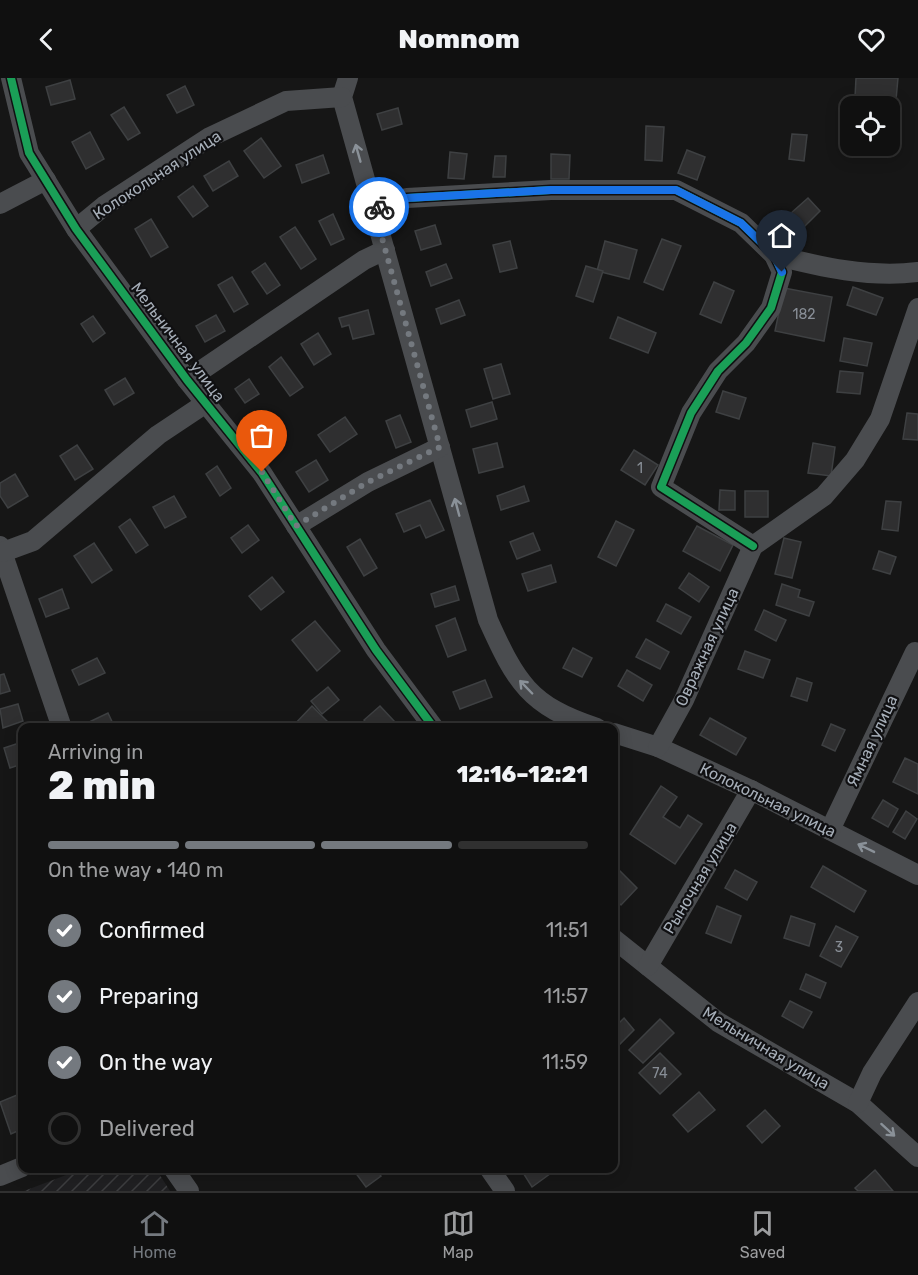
<!DOCTYPE html>
<meta charset="utf-8">
<style>
:root{--surface:#101010;--page:#191919;--text:#f1f3f6;--muted:#9c9d9f;--line:#303030;--accent:#74797f}
body{margin:0;font-family:Rubik,sans-serif;background:var(--page);color:var(--text);height:100vh;display:flex;flex-direction:column;font-size:22px;white-space:nowrap}
*{box-sizing:border-box;margin:0}
p{font-size:20px;color:var(--muted)}
.icon{flex:none;width:33px;height:33px;fill:none;stroke:currentColor;stroke-width:2;stroke-linecap:round;stroke-linejoin:round}
.map{position:relative;flex:1;overflow:hidden}
.side{position:absolute;left:18px;top:645px;width:600px;height:450px;display:flex;flex-direction:column;background:var(--surface);border-radius:12px;box-shadow:0 3px 15px #0003,0 0 0 2px var(--line)}
.side>*{flex:none}
.fabs{position:absolute;left:840px;top:18px;display:grid;gap:12px}
.fabs a{display:grid;place-items:center;width:60px;height:60px;border-radius:12px;background:var(--surface);box-shadow:0 3px 15px #0003,0 0 0 2px var(--line);font-size:30px}
.pin{position:absolute;display:grid;place-items:center;width:51px;height:51px;color:#fff;margin:-62px -26px;border-radius:50% 50% 50% 0;rotate:-45deg;box-shadow:0 0 6px #0007}
.pin .icon{rotate:45deg}
.courier{position:absolute;display:grid;place-items:center;width:60px;height:60px;margin:-30px;border:4px solid #1a73e8;border-radius:50%;background:#fff;color:#222;box-shadow:0 2px 8px #0007}
.summary em{font-style:normal;font-weight:800}
.summary div{display:flex;flex-direction:column-reverse}
.summary{display:flex;align-items:center;justify-content:space-between;height:102px;padding:0 30px}
h1{font-size:39px;font-weight:800;line-height:45px}
.bar{display:grid;grid-template-columns:repeat(4,1fr);gap:9px 6px;align-content:center;height:72px;padding:0 30px}
.bar i{height:8px;border-radius:4px;background:var(--line)}
.bar .active{background:var(--accent)}
.bar p{grid-column:span 4}
ol{padding:0 30px;list-style:none}
li{display:flex;align-items:center;gap:18px;height:66px}
li p{margin-inline-start:auto}
li .icon{padding:6px;border-radius:50%;background:var(--accent);color:#fff;stroke-width:4}
li:last-child{color:var(--muted)}
li i{width:33px;height:33px;border:3px solid var(--line);border-radius:50%}
header{display:flex;justify-content:space-between;align-items:center;height:78px;padding:0 30px;background:var(--surface);font-size:27px;font-weight:800}
.menu{display:flex;justify-content:space-around;align-items:center;height:84px;border-top:2px solid var(--line);background:var(--surface);font-size:16px;color:var(--muted)}
.menu a{display:grid;justify-items:center;gap:3px}
.menu .active{color:var(--accent)}
.map>svg:first-child{display:block}
.industrial{fill:url(#industrial-furrows)}
.building{fill:#2f2f30;stroke:#3e4042;stroke-width:1.5}
.lines{fill:none;stroke-linecap:round;stroke-linejoin:round}
.street{stroke:#4a4c4f;stroke-width:20}
.cycleway-casing{stroke:#101012;stroke-width:11}
.cycleway{stroke:#1a9f57;stroke-width:8}
.oneway{stroke:#8a9198}
.done{stroke:#74797f;stroke-width:6;stroke-dasharray:0 10.8}
.route{stroke:#1a73e8;stroke-width:8}
.labels{text-anchor:middle;dominant-baseline:central;stroke-width:4.5;stroke-linejoin:round;paint-order:stroke}
.number-label{font-size:14px;fill:#888e96}
.street-label{font-size:16px;fill:#a6aeb8;stroke:#101012}
</style>
<header><svg class="icon" aria-label="back" viewBox="0 0 24 24"><path d="M15 5l-7 7 7 7"/></svg>Nomnom<svg class="icon" aria-label="heart" viewBox="0 0 24 24"><path d="M12 20l-8-8c-3-5 5-10 8-4 3-6 11-1 8 4z"/></svg></header>
<div class="map">
<svg width="918" height="1113" viewBox="0 0 918 1113">
<defs>
<pattern id="industrial-furrows" width="10" height="10" patternUnits="userSpaceOnUse" patternTransform="scale(1.5)"><rect width="10" height="10" fill="#202022"/><path d="M-1 1l2-2M0 10L10 0M9 11l2-2" fill="none" stroke="#3d3e40"/></pattern>
</defs>
<rect width="100%" height="100%" fill="#161616"/>
<polygon class="industrial" points="82,1091 156,1091 170,1113 24,1113"/>
<g class="building">
<polygon points="856,0 898,0 896,22 855,19"/>
<polygon points="70,2 75,21 51,27 46,9"/>
<polygon points="185,8 194,27 177,35 167,17"/>
<polygon points="124,29 140,55 128,62 111,37"/>
<polygon points="398,30 402,46 382,52 377,36"/>
<polygon points="646,48 664,49 662,83 645,82"/>
<polygon points="90,54 104,81 86,91 72,64"/>
<polygon points="792,56 807,57 804,83 789,81"/>
<polygon points="261,60 281,88 264,100 244,73"/>
<polygon points="687,72 705,79 697,102 678,95"/>
<polygon points="450,74 467,76 464,101 448,100"/>
<polygon points="551,76 570,77 569,101 551,101"/>
<polygon points="323,77 329,95 302,105 296,87"/>
<polygon points="495,78 506,78 505,99 493,99"/>
<polygon points="229,83 238,98 213,113 204,98"/>
<polygon points="193,108 208,128 193,139 178,119"/>
<polygon points="808,120 820,133 803,150 790,136"/>
<polygon points="333,136 344,161 331,167 319,143"/>
<polygon points="151,141 168,169 151,179 135,151"/>
<polygon points="435,147 441,166 421,172 415,153"/>
<polygon points="295,149 316,181 301,191 280,159"/>
<polygon points="662,161 681,168 663,212 644,204"/>
<polygon points="510,163 517,190 500,194 493,167"/>
<polygon points="605,163 637,172 629,201 597,193"/>
<polygon points="265,185 280,207 267,216 252,194"/>
<polygon points="446,186 452,200 431,208 426,194"/>
<polygon points="586,188 603,193 593,224 576,218"/>
<polygon points="232,199 248,226 234,234 218,207"/>
<polygon points="714,204 734,213 721,245 700,236"/>
<polygon points="853,209 883,220 876,237 847,227"/>
<polygon points="784,210 832,219 824,263 775,253"/>
<polygon points="459,222 465,237 441,246 436,231"/>
<polygon points="368,232 374,256 353,261 349,247 342,249 339,240"/>
<polygon points="216,237 225,253 205,264 196,248"/>
<polygon points="93,238 105,255 93,264 81,246"/>
<polygon points="618,239 656,255 648,275 610,260"/>
<polygon points="318,255 331,276 314,287 301,266"/>
<polygon points="844,260 872,265 867,288 840,283"/>
<polygon points="281,279 303,309 290,318 269,289"/>
<polygon points="501,286 510,316 493,321 484,291"/>
<polygon points="840,293 863,295 860,316 837,314"/>
<polygon points="125,300 134,315 114,327 105,312"/>
<polygon points="249,301 259,316 245,325 235,311"/>
<polygon points="723,313 746,320 739,341 716,334"/>
<polygon points="492,324 497,341 471,349 466,332"/>
<polygon points="907,335 918,336 918,362 903,361"/>
<polygon points="400,337 411,364 396,370 386,343"/>
<polygon points="345,339 357,356 330,374 318,357"/>
<polygon points="497,365 503,389 479,395 473,371"/>
<polygon points="813,365 835,369 831,398 808,395"/>
<polygon points="77,367 93,391 75,402 60,378"/>
<polygon points="634,372 658,387 645,407 621,392"/>
<polygon points="316,382 328,402 309,414 296,394"/>
<polygon points="217,388 231,410 220,418 206,396"/>
<polygon points="15,396 28,418 8,430 0,418 0,405"/>
<polygon points="524,408 529,423 501,432 497,418"/>
<polygon points="720,412 735,413 735,432 719,432"/>
<rect x="745" y="413" width="23" height="26"/>
<polygon points="174,418 186,439 165,450 153,429"/>
<polygon points="430,422 444,452 426,460 420,447 404,454 396,436"/>
<polygon points="886,423 901,424 898,453 882,451"/>
<polygon points="130,441 148,467 136,475 119,449"/>
<polygon points="616,443 634,452 616,488 598,479"/>
<polygon points="248,447 259,462 242,475 231,460"/>
<polygon points="697,448 733,467 720,493 683,473"/>
<polygon points="533,455 540,472 517,481 510,464"/>
<polygon points="784,460 801,464 792,500 775,496"/>
<polygon points="360,461 377,490 364,498 347,469"/>
<polygon points="94,465 112,492 92,505 74,478"/>
<polygon points="879,473 896,479 890,496 873,491"/>
<polygon points="551,487 556,504 528,513 522,496"/>
<polygon points="689,495 709,509 699,524 679,510"/>
<polygon points="272,499 284,514 261,532 249,518"/>
<polygon points="782,506 800,512 798,519 814,524 809,538 776,527"/>
<polygon points="455,508 459,522 435,529 431,516"/>
<polygon points="62,511 69,530 46,539 39,521"/>
<polygon points="666,526 691,539 681,556 657,543"/>
<polygon points="764,532 786,542 776,563 755,552"/>
<polygon points="455,540 466,572 448,579 436,548"/>
<polygon points="315,543 340,573 317,593 292,562"/>
<polygon points="646,561 669,574 660,591 636,579"/>
<polygon points="573,570 592,580 582,599 563,590"/>
<polygon points="745,573 770,582 763,600 738,591"/>
<polygon points="97,580 105,595 79,607 72,592"/>
<polygon points="627,592 652,607 643,623 618,608"/>
<polygon points="4,596 10,613 0,616 0,597"/>
<polygon points="797,600 812,605 807,623 791,618"/>
<polygon points="485,602 492,619 460,631 453,614"/>
<polygon points="328,609 339,622 322,636 311,623"/>
<polygon points="18,626 23,643 3,650 0,631"/>
<polygon points="312,628 331,647 329,650 291,650"/>
<polygon points="380,628 395,644 390,650 370,650 364,642"/>
<polygon points="108,635 115,650 84,650 83,647"/>
<polygon points="710,640 746,660 736,677 700,657"/>
<polygon points="831,646 845,652 835,673 822,667"/>
<polygon points="22,664 22,686 10,690 4,670"/>
<polygon points="905,680 918,686 918,716 893,704"/>
<polygon points="661,708 677,719 663,739 680,750 688,737 702,746 675,786 630,756"/>
<polygon points="883,722 898,731 888,749 872,740"/>
<polygon points="906,733 917,741 905,761 893,754"/>
<polygon points="614,787 637,810 621,827 614,820"/>
<polygon points="823,788 866,813 854,834 811,809"/>
<polygon points="735,792 757,804 747,822 725,810"/>
<polygon points="717,828 741,838 731,865 706,855"/>
<polygon points="791,838 815,846 809,868 784,860"/>
<polygon points="836,848 858,859 841,889 820,878"/>
<polygon points="806,896 826,905 820,920 800,911"/>
<polygon points="790,923 812,934 803,950 782,938"/>
<polygon points="624,940 634,952 617,969 614,965 614,950"/>
<polygon points="660,941 674,955 643,985 629,972"/>
<polygon points="660,975 681,996 660,1016 639,995"/>
<polygon points="699,1014 715,1032 688,1054 673,1037"/>
<polygon points="17,1017 22,1030 22,1051 11,1056 0,1024"/>
<polygon points="765,1032 780,1048 762,1065 747,1048"/>
<polygon points="352,1090 375,1090 381,1098 366,1109"/>
<polygon points="520,1090 558,1090 532,1109"/>
<polygon points="875,1092 893,1113 858,1113 855,1110"/>
</g>
<g class="lines">
<g class="street">
<polyline points="11,0 29,75 76,151 187,302 262,395 376,572 434,650"/>
<path d="M348,0L342,19L488,542C516,604 529,628 597,650"/>
<polyline points="0,126 46,102"/>
<polyline points="374,131 407,120 551,112 676,112 741,145 774,177 782,194 771,230 746,265 718,293 691,335 661,409 753,468"/>
<polyline points="76,151 104,128 210,59 286,23 342,19"/>
<path d="M774,177C821,189 869,200 918,194"/>
<polyline points="187,302 364,182 385,172"/>
<polyline points="296,448 368,404 440,369"/>
<polyline points="0,468 62,650"/>
<polyline points="3,474 33,463 158,357 206,325"/>
<polyline points="614,655 658,669 751,712 918,797"/>
<polyline points="658,669 684,622 753,468 824,418 855,382 880,341 918,230"/>
<polyline points="830,752 915,574"/>
<polyline points="614,861 718,944 858,1025 918,1079"/>
<polyline points="648,888 751,712"/>
<polyline points="858,1025 872,995 918,924"/>
<polyline points="173,1090 189,1113"/>
<polyline points="489,1090 505,1113"/>
<polyline points="0,1098 22,1089"/>
</g>
<g class="cycleway-casing">
<g id="cycleway">
<polyline points="11,0 29,75 76,151 187,302 262,395 376,572 434,650"/>
<polyline points="374,131 407,120 551,112 676,112 741,145 774,177 782,194 771,230 746,265 718,293 691,335 661,409 753,468"/>
</g>
</g>
<use href="#cycleway" class="cycleway"/>
</g>
<defs><path id="oneway-shaft" d="M-6 0H5M1.5-3L5.5 0L1.5 3" fill="none" stroke-width="1.6" stroke-linecap="round" stroke-linejoin="round" transform="scale(1.5)"/></defs>
<g class="oneway">
<use href="#oneway-shaft" transform="translate(358 75) rotate(-106)"/>
<use href="#oneway-shaft" transform="translate(457 429) rotate(-105)"/>
<use href="#oneway-shaft" transform="translate(526 609) rotate(-134)"/>
<use href="#oneway-shaft" transform="translate(866 770) rotate(-154)"/>
<use href="#oneway-shaft" transform="translate(888 1052) rotate(42)"/>
</g>
<g class="lines">
<polyline class="done" points="262,394 296,448 368,404 440,369 374,131 379,129"/>
<polyline class="route" points="379,129 407,120 551,112 676,112 741,145 774,177 782,194"/>
</g>
<g class="labels">
<g class="number-label">
<text x="804" y="236">182</text>
<text x="640" y="390">1</text>
<text x="839" y="869">3</text>
<text x="660" y="995">74</text>
</g>
<g class="street-label">
<text transform="translate(157 97) rotate(-33)">Колокольная улица</text>
<text transform="translate(178 264) rotate(53)">Мельничная улица</text>
<text transform="translate(707 569) rotate(-65)">Овражная улица</text>
<text transform="translate(872 663) rotate(-65)">Ямная улица</text>
<text transform="translate(768 722) rotate(26)">Колокольная улица</text>
<text transform="translate(700 800) rotate(-59)">Рыночная улица</text>
<text transform="translate(766 970) rotate(31)">Мельничная улица</text>
</g>
</g>
</svg>
<div class="fabs">
<a><svg class="icon" aria-label="locate" viewBox="0 0 24 24"><circle cx="12" cy="12" r="6"/><path d="M12 2v4M12 18v4M2 12h4M18 12h4"/></svg></a>
</div>
<div class="pin" style="left:262px;top:394px;background:#ea580c"><svg class="icon" aria-label="bag" viewBox="0 0 24 24"><path d="M5 8h14l-1 12H6zM9 8a3 3 0 0 1 6 0"/></svg></div>
<div class="pin" style="left:782px;top:194px;background:#1f2937"><svg class="icon" aria-label="home" viewBox="0 0 24 24"><path d="M3 11l9-7 9 7M6 9v11h12V9"/></svg></div>
<div class="courier" style="left:379px;top:129px"><svg class="icon" aria-label="bike" viewBox="0 0 24 24"><circle cx="6" cy="16" r="4"/><circle cx="18" cy="16" r="4"/><path d="M6 16l4-8h5l3 8M10 8l3 8H6M13 5h3"/></svg></div>
<section class="side">
<div class="summary"><div><h1>2 min</h1><p>Arriving in</p></div><em>12:16–12:21</em></div>
<div class="bar"><i class="active"></i><i class="active"></i><i class="active"></i><i></i><p>On the way · 140 m</p></div>
<ol>
<li><svg class="icon" aria-label="check" viewBox="0 0 24 24"><path d="M5 12l5 5 9-10"/></svg>Confirmed<p>11:51</p></li>
<li><svg class="icon" aria-label="check" viewBox="0 0 24 24"><path d="M5 12l5 5 9-10"/></svg>Preparing<p>11:57</p></li>
<li><svg class="icon" aria-label="check" viewBox="0 0 24 24"><path d="M5 12l5 5 9-10"/></svg>On the way<p>11:59</p></li>
<li><i></i>Delivered</li>
</ol>
</section>
</div>
<nav class="menu">
<a class="active"><svg class="icon" aria-label="home" viewBox="0 0 24 24"><path d="M3 11l9-7 9 7M6 9v11h12V9"/></svg>Home</a>
<a><svg class="icon" aria-label="map" viewBox="0 0 24 24"><path d="M3 6l6-2 6 2 6-2v14l-6 2-6-2-6 2zM9 4v14M15 6v14"/></svg>Map</a>
<a><svg class="icon" aria-label="saved" viewBox="0 0 24 24"><path d="M7 4h10v16l-5-4-5 4z"/></svg>Saved</a>
</nav>
